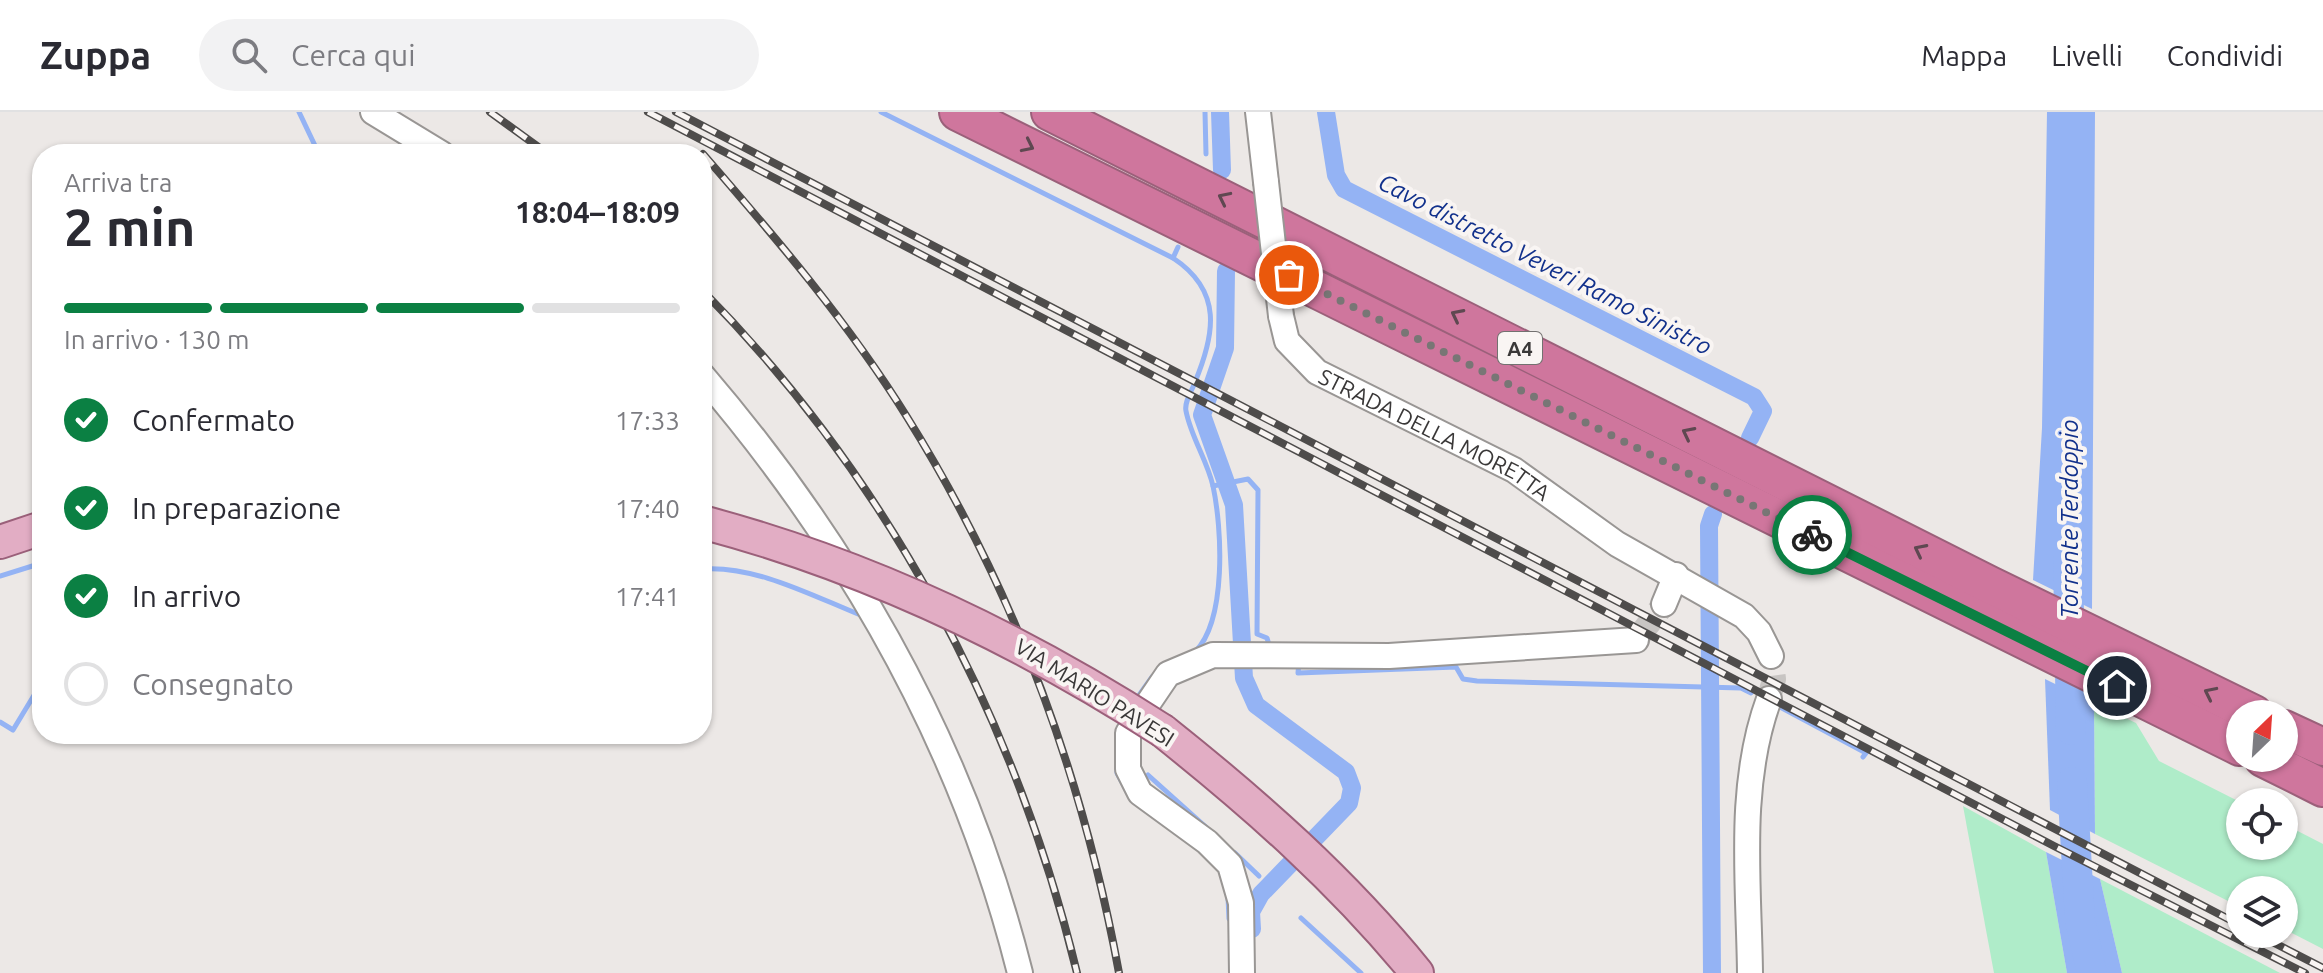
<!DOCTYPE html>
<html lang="it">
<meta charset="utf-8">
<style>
:root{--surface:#fff;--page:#f2f2f3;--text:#2b2b33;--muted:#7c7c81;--line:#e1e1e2;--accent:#0b8043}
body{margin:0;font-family:Ubuntu,sans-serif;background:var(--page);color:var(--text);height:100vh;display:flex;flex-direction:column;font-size:30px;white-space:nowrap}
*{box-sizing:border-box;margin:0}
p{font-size:26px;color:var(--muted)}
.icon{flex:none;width:44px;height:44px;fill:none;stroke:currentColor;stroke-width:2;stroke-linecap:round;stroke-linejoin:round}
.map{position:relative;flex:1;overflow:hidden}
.drawer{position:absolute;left:32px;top:32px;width:680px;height:600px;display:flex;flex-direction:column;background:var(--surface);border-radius:32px;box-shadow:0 2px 6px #0004}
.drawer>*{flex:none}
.needle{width:52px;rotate:25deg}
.controls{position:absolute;left:2226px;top:588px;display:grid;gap:16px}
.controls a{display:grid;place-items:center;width:72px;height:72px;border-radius:50%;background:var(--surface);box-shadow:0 2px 6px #0004;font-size:40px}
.pin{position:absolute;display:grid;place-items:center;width:68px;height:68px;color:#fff;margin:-34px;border:4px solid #fff;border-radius:50%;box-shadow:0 2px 8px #0007}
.courier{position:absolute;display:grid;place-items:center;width:80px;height:80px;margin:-40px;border:6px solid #0b8043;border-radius:50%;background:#fff;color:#222;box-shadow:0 2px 10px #0007}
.summary em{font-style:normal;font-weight:700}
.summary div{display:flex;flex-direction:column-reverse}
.summary{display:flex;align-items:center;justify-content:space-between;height:136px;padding:0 32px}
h1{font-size:52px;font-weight:700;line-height:60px}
.bar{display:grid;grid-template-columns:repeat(4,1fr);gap:12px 8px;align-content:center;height:96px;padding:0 32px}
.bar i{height:10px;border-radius:6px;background:var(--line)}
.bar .current{background:var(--accent)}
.bar p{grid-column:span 4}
ol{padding:0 32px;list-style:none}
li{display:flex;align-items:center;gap:24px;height:88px}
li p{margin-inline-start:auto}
li .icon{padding:8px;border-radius:50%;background:var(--accent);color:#fff;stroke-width:4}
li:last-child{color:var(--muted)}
li i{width:44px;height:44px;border:4px solid var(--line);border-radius:50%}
header{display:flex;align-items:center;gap:48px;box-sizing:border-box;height:112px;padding:0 40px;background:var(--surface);border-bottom:2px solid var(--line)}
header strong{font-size:38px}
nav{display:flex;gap:44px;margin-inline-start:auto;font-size:28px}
.search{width:560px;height:72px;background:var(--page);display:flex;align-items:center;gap:20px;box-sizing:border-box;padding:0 28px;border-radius:44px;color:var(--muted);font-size:30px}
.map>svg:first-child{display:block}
.green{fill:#afecc9}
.water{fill:#94b3f4}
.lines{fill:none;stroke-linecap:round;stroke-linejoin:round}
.stream{stroke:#94b3f4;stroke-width:5}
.canal{stroke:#94b3f4;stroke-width:18}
.river{stroke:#94b3f4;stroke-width:30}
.minor-tunnel{stroke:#c8c5c3;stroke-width:24;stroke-dasharray:24 12;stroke-linecap:butt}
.minor-casing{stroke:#999694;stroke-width:28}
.major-casing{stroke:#9b607a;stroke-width:36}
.highway-casing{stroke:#9b607a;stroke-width:40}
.minor{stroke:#fff;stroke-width:24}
.major{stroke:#e2adc4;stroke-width:32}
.highway{stroke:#cf769d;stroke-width:36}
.rail-casing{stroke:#4e4c4b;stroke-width:8}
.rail{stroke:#f9f5f3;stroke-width:5;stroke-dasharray:15;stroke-linecap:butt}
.minor-bridge-casing{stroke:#999694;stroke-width:28;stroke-linecap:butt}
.major-bridge-casing{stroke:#9b607a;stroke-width:36;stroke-linecap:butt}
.minor-bridge{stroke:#fff;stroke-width:24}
.major-bridge{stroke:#e2adc4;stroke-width:32}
.oneway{stroke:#5f4851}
.done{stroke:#787675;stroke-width:8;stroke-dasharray:0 14.4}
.route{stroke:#0b8043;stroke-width:10}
.labels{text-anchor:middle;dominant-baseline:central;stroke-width:8;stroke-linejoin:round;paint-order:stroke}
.shield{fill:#f9f5f3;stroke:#737170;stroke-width:2}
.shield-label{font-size:20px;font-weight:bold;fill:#3a3838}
.street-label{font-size:22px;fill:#3a3838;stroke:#f9f5f3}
.water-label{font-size:24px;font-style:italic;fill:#12318c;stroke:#f9f5f3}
</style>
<header>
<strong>Zuppa</strong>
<div class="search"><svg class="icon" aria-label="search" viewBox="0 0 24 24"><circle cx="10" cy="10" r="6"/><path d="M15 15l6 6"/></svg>Cerca qui</div>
<nav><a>Mappa</a><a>Livelli</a><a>Condividi</a></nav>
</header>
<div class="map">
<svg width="2323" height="861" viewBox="0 0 2323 861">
<rect width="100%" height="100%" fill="#ece8e6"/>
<g class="green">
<polygon points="2094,591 2136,611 2159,649 2240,690 2240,734 2284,734 2284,712 2323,732 2323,837 2284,817 2284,778 2240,778 2240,795 2095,722"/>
<polygon points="1963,694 2046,740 2067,861 1994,861"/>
<polygon points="2100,767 2280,861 2122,861"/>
</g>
<g class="water">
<polygon points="2047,0 2095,0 2092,497 2033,468 2042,316"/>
<polygon points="2045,567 2094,591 2095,722 2050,698"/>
<polygon points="2046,740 2100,767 2122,861 2067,861"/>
</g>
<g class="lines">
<g class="stream">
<polyline points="299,0 319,42"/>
<path d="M881,0L1173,146C1223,179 1215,222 1195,270C1192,279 1184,290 1186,299C1191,325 1207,348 1213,374C1222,416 1227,508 1195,540"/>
<polyline points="1205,0 1206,42"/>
<polyline points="1173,146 1178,135"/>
<polyline points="1213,374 1248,367 1258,378 1257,522 1267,526 1270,536"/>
<path d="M702,457C754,453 811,483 858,502"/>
<polyline points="0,464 42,451"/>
<polyline points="1299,549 1298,561 1456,555 1463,567 1477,569 1741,576 1751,581"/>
<polyline points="1137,586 1152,565"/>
<polyline points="1780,595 1866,641 1863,645"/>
<polyline points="0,610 13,618 42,570"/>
<polyline points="1117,627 1117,661 1128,681"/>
<polyline points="1148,663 1207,716"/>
<polyline points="1235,741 1259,764"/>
<polyline points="1228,785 1229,807"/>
<polyline points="1301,806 1361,861"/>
</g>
<g class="canal">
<polyline points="1220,0 1222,58"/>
<polyline points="1326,0 1336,63 1344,77 1754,285 1763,299 1750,326"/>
<polyline points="1226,159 1225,236 1202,303 1234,393 1244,566 1256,593 1346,660 1352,676 1349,691 1261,782 1251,800 1252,817"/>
<polyline points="1712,861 1709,414 1713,402"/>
</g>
<g class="river">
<polyline points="2068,446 2071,618"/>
<polyline points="2072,670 2080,808 2092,861"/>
</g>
<g class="minor-tunnel">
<polyline points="1636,528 1664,492"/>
<polyline points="1769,587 1774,567 1771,544"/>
</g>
<g class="minor-casing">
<g id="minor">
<polyline points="373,0 442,42"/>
<polyline points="1258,0 1266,70"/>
<path id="s1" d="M1281,204L1287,229L1317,260L1514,358L1617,432L1744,504L1759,520L1771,544"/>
<path d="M702,263C852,438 964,637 1020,861"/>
<polyline points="1664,492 1676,463"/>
<polyline points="1242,861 1241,791 1230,753 1207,730 1140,681 1128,657 1128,621 1168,562 1213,543 1389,544 1636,528"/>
<path d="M1750,861C1749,771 1737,674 1769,587"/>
</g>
</g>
<g class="major-casing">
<g id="major">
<polyline points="0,430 42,416"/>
<path d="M1163,619C1256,693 1342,769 1417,861"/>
</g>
</g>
<g class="highway-casing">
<g id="highway">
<polyline points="958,0 2240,635"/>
<polyline points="1050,0 1990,473 2254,602"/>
<polyline points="2284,617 2323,635"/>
<polyline points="2263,646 2323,676"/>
</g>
</g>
<use href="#minor" class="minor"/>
<use href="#major" class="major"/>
<use href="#highway" class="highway"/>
<g class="rail-casing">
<g id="rail">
<polyline points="490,0 548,42"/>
<polyline points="648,0 2054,734 2305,861"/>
<polyline points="676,0 2240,813"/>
<path d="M703,42C776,126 848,210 907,305C1013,475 1083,664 1119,861"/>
<path d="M702,178C888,366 1015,605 1077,861"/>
<polyline points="2257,822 2323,856"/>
</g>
</g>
<use href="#rail" class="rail"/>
<g class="minor-bridge-casing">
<polyline id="minor-bridge" points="1266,70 1281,204"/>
</g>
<g class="major-bridge-casing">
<path id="major-bridge" d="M702,410C868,454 1019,526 1163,619"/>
</g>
<use href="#minor-bridge" class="minor-bridge"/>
<use href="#major-bridge" class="major-bridge"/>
</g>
<defs><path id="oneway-chevron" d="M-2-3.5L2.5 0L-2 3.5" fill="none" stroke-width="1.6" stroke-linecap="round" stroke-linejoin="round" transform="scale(2)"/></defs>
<g class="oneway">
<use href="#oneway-chevron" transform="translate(1028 34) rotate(26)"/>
<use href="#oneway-chevron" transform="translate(1224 86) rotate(-154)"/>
<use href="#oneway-chevron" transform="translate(1457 203) rotate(-153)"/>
<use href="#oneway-chevron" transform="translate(1688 321) rotate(-153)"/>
<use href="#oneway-chevron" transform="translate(1920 438) rotate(-153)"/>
<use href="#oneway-chevron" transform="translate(2210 581) rotate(-154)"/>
</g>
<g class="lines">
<polyline class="done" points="1289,163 1812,423"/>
<polyline class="route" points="1812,423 2117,574"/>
</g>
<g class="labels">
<rect class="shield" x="1498" y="220" width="44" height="32" rx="6"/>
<g class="shield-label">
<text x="1520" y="236">A4</text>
</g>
<g class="street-label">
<text stroke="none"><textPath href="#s1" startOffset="202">STRADA DELLA MORETTA</textPath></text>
<text transform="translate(1095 580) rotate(32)">VIA MARIO PAVESI</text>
</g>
<g class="water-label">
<text transform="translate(1545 152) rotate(27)">Cavo distretto Veveri Ramo Sinistro</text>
<text transform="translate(2069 407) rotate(-90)">Torrente Terdoppio</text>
</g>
</g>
</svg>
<div class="controls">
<a><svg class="needle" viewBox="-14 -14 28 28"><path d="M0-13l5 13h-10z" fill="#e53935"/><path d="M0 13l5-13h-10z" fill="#7c7c81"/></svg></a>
<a><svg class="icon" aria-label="locate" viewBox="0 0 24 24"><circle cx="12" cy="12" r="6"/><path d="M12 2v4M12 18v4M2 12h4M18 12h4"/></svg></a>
<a><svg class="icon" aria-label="layers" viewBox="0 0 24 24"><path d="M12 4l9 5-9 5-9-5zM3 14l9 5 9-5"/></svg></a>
</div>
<div class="pin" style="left:1289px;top:163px;background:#ea580c"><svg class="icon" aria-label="bag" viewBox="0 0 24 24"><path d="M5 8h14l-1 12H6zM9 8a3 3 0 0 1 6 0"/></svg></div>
<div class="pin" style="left:2117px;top:574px;background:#1f2937"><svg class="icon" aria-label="home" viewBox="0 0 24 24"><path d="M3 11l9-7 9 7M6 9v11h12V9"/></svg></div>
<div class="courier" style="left:1812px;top:423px"><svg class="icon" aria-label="bike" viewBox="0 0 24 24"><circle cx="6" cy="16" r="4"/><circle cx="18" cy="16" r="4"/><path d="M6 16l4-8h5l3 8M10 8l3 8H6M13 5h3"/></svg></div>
<section class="drawer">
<div class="summary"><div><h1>2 min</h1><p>Arriva tra</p></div><em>18:04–18:09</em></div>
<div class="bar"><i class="current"></i><i class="current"></i><i class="current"></i><i></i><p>In arrivo · 130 m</p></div>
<ol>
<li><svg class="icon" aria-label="check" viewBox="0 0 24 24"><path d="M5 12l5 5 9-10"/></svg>Confermato<p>17:33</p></li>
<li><svg class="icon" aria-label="check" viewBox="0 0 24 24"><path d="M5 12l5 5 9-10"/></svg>In preparazione<p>17:40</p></li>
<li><svg class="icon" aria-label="check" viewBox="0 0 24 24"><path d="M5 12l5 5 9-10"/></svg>In arrivo<p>17:41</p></li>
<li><i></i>Consegnato</li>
</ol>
</section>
</div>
